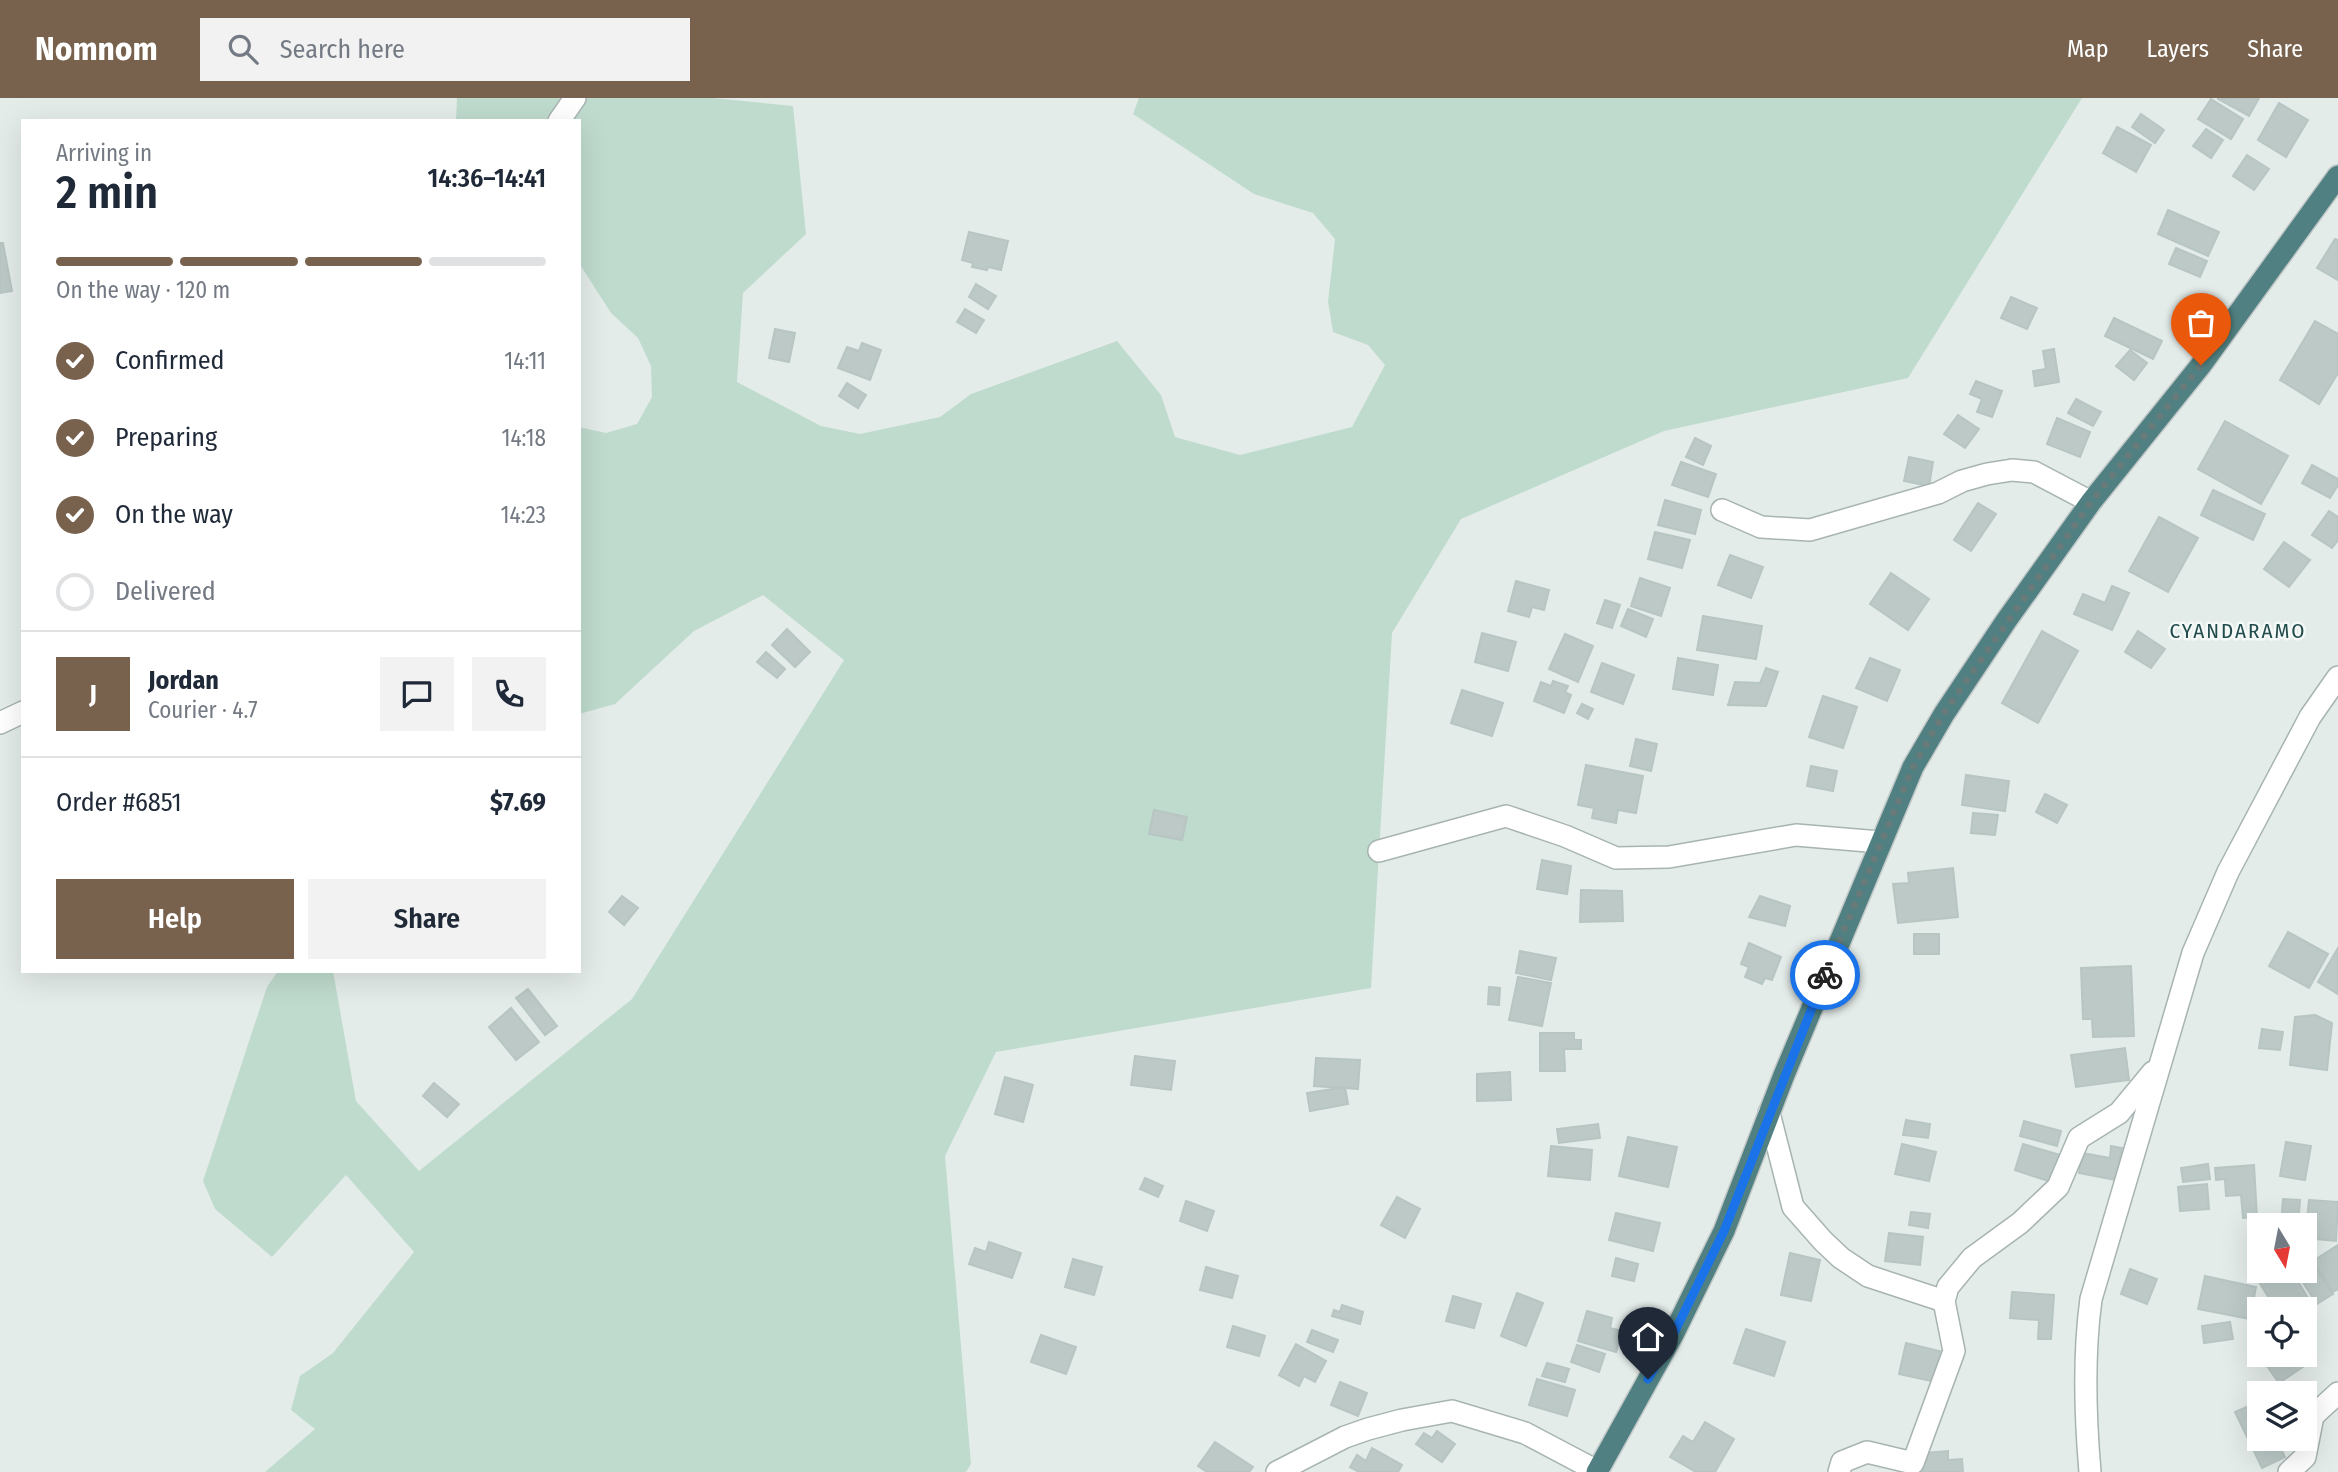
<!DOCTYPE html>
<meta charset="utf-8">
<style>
:root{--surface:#fff;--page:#f2f2f3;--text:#1f2937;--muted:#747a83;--line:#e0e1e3;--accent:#78624e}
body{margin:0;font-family:"Fira Sans Condensed",sans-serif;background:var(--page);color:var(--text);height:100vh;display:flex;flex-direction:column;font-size:26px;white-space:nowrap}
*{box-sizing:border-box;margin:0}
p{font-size:23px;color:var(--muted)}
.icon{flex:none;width:38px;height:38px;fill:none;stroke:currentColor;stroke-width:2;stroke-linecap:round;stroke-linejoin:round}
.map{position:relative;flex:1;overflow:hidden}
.drawer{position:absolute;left:21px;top:21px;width:560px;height:854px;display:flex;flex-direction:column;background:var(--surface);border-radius:0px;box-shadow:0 7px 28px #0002}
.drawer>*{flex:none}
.needle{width:46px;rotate:170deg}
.fabs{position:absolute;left:2247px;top:1115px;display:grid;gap:14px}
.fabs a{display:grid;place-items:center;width:70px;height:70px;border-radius:0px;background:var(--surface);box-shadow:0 7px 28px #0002;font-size:35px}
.pin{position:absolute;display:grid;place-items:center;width:60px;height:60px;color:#fff;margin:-72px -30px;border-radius:50% 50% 50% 0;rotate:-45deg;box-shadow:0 0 7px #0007}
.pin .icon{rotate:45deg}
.courier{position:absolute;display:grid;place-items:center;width:70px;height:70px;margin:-35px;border:5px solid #1a73e8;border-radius:50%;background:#fff;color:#222;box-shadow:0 2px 9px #0007}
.summary em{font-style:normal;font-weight:600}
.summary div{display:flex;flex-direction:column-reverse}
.summary{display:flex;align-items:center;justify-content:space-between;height:119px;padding:0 35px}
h1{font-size:46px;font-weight:600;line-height:52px}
.bar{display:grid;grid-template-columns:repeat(4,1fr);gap:10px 7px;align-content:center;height:84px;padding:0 35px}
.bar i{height:9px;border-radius:5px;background:var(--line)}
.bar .current{background:var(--accent)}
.bar p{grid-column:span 4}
.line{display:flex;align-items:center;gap:18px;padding:0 35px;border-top:2px solid var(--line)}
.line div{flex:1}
.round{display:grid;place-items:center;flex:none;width:74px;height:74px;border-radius:0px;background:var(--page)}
ol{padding:0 35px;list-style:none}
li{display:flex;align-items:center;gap:21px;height:77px}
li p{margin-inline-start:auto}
li .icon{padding:7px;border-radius:50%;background:var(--accent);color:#fff;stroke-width:4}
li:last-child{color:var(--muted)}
li i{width:38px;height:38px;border:4px solid var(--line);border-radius:50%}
.action{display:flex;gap:14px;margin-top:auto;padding:14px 35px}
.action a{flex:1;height:80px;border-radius:0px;background:var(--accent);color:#fff;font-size:28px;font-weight:600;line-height:80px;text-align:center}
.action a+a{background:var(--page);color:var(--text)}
header{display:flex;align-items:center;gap:42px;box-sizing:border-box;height:98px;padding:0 35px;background:var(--accent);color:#fff}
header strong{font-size:33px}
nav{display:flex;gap:38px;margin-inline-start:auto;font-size:24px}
.search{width:490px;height:63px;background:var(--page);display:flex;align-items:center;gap:18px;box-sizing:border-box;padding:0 24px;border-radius:0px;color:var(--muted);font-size:26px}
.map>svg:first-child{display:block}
.green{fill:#bfdbce}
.building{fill:#bcc9c7;stroke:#b7c5c3;stroke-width:2}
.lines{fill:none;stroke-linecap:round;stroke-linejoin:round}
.minor-casing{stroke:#a7b4b2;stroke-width:24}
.trunk-casing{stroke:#c2c8c8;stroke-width:24}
.minor{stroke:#fff;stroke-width:21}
.trunk{stroke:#508081;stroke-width:21}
.done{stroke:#687a79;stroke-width:7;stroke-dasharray:0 12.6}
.route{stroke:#1a73e8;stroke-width:9}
.labels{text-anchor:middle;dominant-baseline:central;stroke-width:5;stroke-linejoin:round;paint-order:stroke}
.quarter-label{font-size:21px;letter-spacing:2px;fill:#224b4c;stroke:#f4f9f7}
</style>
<header>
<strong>Nomnom</strong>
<div class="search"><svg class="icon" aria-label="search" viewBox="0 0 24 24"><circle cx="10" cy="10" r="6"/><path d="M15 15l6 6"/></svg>Search here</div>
<nav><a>Map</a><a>Layers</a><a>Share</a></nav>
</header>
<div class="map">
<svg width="2338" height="1374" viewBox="0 0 2338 1374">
<rect width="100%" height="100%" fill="#e4ecea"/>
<polygon class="green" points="457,0 713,0 793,8 806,136 743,195 737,284 821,328 860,336 940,319 971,296 1117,243 1161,297 1175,339 1240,357 1352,329 1385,267 1368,247 1333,234 1328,204 1335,141 1313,115 1254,96 1133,16 1139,0 2082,0 1908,280 1664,333 1461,421 1392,535 1371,890 996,954 945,1058 971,1366 966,1374 265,1374 315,1331 291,1312 300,1278 333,1255 414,1154 346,1077 272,1159 215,1111 203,1083 267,889 278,873 333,873 356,1003 419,1073 632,901 844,562 763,497 694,533 615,606 579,616 579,329 606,335 637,326 652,299 651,268 638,240 611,215 579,165 579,23 456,23"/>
<g class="building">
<polygon points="2218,0 2259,0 2249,18 2218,1"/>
<polygon points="2211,1 2243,21 2231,41 2198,21"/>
<polygon points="2279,5 2308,22 2286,59 2258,42"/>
<polygon points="2141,16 2164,32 2155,45 2132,29"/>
<polygon points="2117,29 2151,47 2136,74 2103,55"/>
<polygon points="2206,31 2223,42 2211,60 2193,48"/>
<polygon points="2247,57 2269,71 2254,92 2233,78"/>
<polygon points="2168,112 2219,134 2208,158 2158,136"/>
<polygon points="969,134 1008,143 1001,172 988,169 987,172 972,169 973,165 962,162"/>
<polygon points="2335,141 2338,142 2338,182 2317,170"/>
<polygon points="0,145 3,145 12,193 0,195"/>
<polygon points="2176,150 2207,163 2200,179 2169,166"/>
<polygon points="976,186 996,198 988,211 969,199"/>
<polygon points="2011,199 2037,210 2027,231 2001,220"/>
<polygon points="965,211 984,222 976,235 957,224"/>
<polygon points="2114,220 2162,243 2153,261 2105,238"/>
<polygon points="2315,223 2338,236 2338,275 2319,306 2280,282"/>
<polygon points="775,231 795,235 789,264 769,260"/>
<polygon points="862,245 881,252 870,282 838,270 847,249 859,253"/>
<polygon points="2054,251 2059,284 2035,288 2033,273 2046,271 2043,253"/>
<polygon points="2130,252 2147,265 2134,282 2116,268"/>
<polygon points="1976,283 2002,293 1992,319 1977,314 1982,301 1970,296"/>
<polygon points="847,285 866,297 858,310 839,298"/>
<polygon points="2076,301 2101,314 2093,328 2068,315"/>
<polygon points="1958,317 1979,331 1965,350 1944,336"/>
<polygon points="2057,320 2090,334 2080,359 2047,346"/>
<polygon points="2225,323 2288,358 2261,406 2198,371"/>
<polygon points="1695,340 1711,348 1703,367 1686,359"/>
<polygon points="1909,359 1933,364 1929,388 1904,383"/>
<polygon points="1681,364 1716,376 1708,399 1672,387"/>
<polygon points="2312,367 2338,381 2338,387 2330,400 2302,385"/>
<polygon points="2213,392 2265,416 2253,442 2201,417"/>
<polygon points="1665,402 1701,412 1695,436 1658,427"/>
<polygon points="1978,405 1996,416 1971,453 1954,442"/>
<polygon points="2329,413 2338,419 2338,442 2332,450 2312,437"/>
<polygon points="2159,419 2198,440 2168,494 2129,473"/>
<polygon points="1655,434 1690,442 1682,470 1648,461"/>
<polygon points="2284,444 2310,462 2289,489 2264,471"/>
<polygon points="1730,457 1763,469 1751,500 1718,487"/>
<polygon points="1891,475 1929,501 1908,532 1870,506"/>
<polygon points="1640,480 1670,490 1661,518 1631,508"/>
<polygon points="1516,483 1549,492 1544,512 1532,509 1529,519 1508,513"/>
<polygon points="2112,488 2129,495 2112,532 2074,516 2083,496 2105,505"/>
<polygon points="1605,502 1620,507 1612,530 1597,525"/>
<polygon points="1628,511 1653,521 1646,539 1621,528"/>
<polygon points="1703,518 1762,528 1756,561 1697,552"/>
<polygon points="787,531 810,554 795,569 772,547"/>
<polygon points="2042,533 2078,553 2038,625 2002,605"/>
<polygon points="2138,533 2165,551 2151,570 2125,554"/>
<polygon points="1482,535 1516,544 1508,573 1475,564"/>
<polygon points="1565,536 1593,548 1578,584 1549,571"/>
<polygon points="766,554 785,571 777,580 757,564"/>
<polygon points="1678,560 1718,567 1713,597 1673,591"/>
<polygon points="1870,560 1900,572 1887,603 1856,590"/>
<polygon points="1602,565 1634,577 1623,606 1591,594"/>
<polygon points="1766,570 1778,574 1766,608 1728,607 1735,584 1760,585"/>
<polygon points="1553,583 1568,588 1565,594 1571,597 1564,615 1534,603 1541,584 1551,588"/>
<polygon points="1462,592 1503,605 1492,638 1451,625"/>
<polygon points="1823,598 1857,609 1843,650 1809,639"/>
<polygon points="1582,606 1593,611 1588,621 1577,615"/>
<polygon points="1636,641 1657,646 1651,673 1630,668"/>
<polygon points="1586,667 1643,678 1636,715 1618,712 1616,725 1592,720 1594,710 1578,707"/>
<polygon points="1811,668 1837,673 1833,693 1807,688"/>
<polygon points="1966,677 2009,683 2005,713 1962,707"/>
<polygon points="2045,696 2067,707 2057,725 2036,714"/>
<polygon points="1154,712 1187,719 1182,742 1149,736"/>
<polygon points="1973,715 1998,717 1995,737 1971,735"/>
<polygon points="1542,762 1571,768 1567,796 1537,791"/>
<polygon points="1953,770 1958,819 1898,825 1893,786 1909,785 1908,775"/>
<polygon points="1581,792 1622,793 1623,823 1580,824"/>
<polygon points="622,798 638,810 624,827 609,814"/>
<polygon points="1760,798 1790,808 1785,828 1749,819"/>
<polygon points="2288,834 2328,856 2309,890 2269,868"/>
<rect x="1914" y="836" width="25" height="20"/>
<polygon points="1749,845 1781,859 1772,882 1765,880 1762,886 1745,879 1749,869 1741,866"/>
<polygon points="2338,850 2338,896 2318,884"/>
<polygon points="1520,853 1556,860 1551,882 1516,875"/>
<polygon points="2131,868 2134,938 2093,939 2092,921 2083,921 2081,870"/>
<polygon points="1518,879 1551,885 1542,928 1509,922"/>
<polygon points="1489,889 1500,890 1499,907 1488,906"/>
<polygon points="528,891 557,928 545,937 516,900"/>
<polygon points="511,910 539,944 516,962 489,929"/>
<polygon points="2315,917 2332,925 2327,972 2290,967 2295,919"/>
<polygon points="2262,931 2283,934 2280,952 2259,950"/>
<polygon points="1540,935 1574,935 1574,942 1581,942 1581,951 1564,951 1565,973 1540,973"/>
<polygon points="2125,950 2129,982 2076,989 2071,957"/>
<polygon points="1135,958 1175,963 1171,992 1131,987"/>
<polygon points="1316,960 1360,962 1358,991 1314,988"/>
<polygon points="1510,974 1511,1002 1477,1003 1477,976"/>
<polygon points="1005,979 1033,987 1023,1024 995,1016"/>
<polygon points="434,985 459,1006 447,1019 423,998"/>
<polygon points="1345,989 1348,1006 1310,1013 1307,995"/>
<polygon points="1906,1022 1930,1026 1928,1040 1903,1037"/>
<polygon points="2024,1023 2061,1033 2057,1048 2020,1038"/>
<polygon points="1598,1026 1600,1040 1559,1045 1557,1031"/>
<polygon points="1628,1039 1677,1049 1668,1089 1619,1078"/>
<polygon points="2286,1044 2311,1048 2305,1082 2280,1078"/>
<polygon points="1902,1046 1936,1054 1929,1083 1895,1076"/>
<polygon points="2023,1046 2060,1057 2051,1084 2015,1072"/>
<polygon points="1551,1048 1592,1052 1590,1082 1548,1078"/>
<polygon points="2111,1048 2122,1050 2116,1082 2079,1075 2082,1055 2110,1060"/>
<polygon points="2208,1066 2210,1081 2183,1084 2181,1070"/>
<polygon points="2254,1067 2257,1119 2243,1120 2241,1097 2226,1098 2225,1081 2216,1082 2215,1070"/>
<polygon points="1145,1080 1163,1088 1158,1099 1140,1091"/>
<polygon points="2207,1086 2209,1111 2180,1113 2178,1089"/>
<polygon points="1397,1099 1420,1111 1405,1140 1381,1127"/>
<polygon points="2283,1101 2300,1102 2298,1127 2281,1127"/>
<polygon points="2309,1102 2338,1104 2336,1143 2305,1140"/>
<polygon points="1186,1103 1214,1113 1207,1133 1180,1123"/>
<polygon points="1911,1114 1930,1116 1928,1130 1909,1127"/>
<polygon points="1616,1115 1660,1125 1653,1153 1609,1142"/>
<polygon points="1889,1135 1923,1139 1920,1167 1885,1163"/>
<polygon points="989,1144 1021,1155 1012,1180 969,1166 975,1150 986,1154"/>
<polygon points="2338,1147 2338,1191 2333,1194 2313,1163"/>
<polygon points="1790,1155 1820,1162 1811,1203 1781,1197"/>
<polygon points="1616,1160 1638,1166 1634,1183 1612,1178"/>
<polygon points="1073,1161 1102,1169 1094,1197 1065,1189"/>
<polygon points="1206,1169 1238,1178 1232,1200 1200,1192"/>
<polygon points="2316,1170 2333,1196 2317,1206 2300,1180"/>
<polygon points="2130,1171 2157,1181 2147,1206 2121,1196"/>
<polygon points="2277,1172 2291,1172 2314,1210 2305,1216 2305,1211 2276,1211 2259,1184"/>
<polygon points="2205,1178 2256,1189 2250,1221 2198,1211"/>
<polygon points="2012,1194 2054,1197 2051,1241 2038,1241 2039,1222 2010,1220"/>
<polygon points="1517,1195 1543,1205 1526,1248 1501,1238"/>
<polygon points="1453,1198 1481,1206 1474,1230 1446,1223"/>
<polygon points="1342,1207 1363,1214 1360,1226 1332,1218 1334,1212 1340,1214"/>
<polygon points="1587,1213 1612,1220 1610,1230 1622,1233 1616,1254 1578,1243"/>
<polygon points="2230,1224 2233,1241 2204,1245 2202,1228"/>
<polygon points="1233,1228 1265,1238 1259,1258 1227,1249"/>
<polygon points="1746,1231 1785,1244 1774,1278 1734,1265"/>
<polygon points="1312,1232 1338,1242 1333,1254 1307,1244"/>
<polygon points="1041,1237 1076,1249 1066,1276 1031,1264"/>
<polygon points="1906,1245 1943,1254 1936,1284 1899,1276"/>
<polygon points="1296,1246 1326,1263 1315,1284 1304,1278 1299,1288 1279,1277"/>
<polygon points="1577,1247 1605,1256 1599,1274 1571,1264"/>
<polygon points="2305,1251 2313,1262 2279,1285 2262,1261 2269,1256 2305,1256"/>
<polygon points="1547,1265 1569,1271 1565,1284 1542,1278"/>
<polygon points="1537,1281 1575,1292 1567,1318 1529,1307"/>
<polygon points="1340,1284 1367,1295 1358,1318 1331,1307"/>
<polygon points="2258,1304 2259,1340 2276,1340 2285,1359 2262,1370 2235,1314"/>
<polygon points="1705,1324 1734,1341 1715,1374 1696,1374 1670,1359 1683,1338 1693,1344"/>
<polygon points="1437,1333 1455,1346 1442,1364 1416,1346 1424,1335 1432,1340"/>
<polygon points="1215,1344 1253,1369 1249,1374 1207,1374 1198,1368"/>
<polygon points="1372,1350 1402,1367 1398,1374 1359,1374 1350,1369 1357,1357 1366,1363"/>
<polygon points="1948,1353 1948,1362 1962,1361 1963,1374 1921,1374 1920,1364 1927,1363 1926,1355"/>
</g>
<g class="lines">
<g class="minor-casing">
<g id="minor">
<polyline points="559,23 575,0"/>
<polyline points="1722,412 1761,429 1810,432 1938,395 1962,383 1987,376 2012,372 2034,374 2091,404"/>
<polyline points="0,625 23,614"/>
<polyline points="1379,753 1506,718 1565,738 1616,760 1669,759 1796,737 1880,744"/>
<polyline points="1769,1015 1793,1109 1823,1143 1841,1160 1868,1178 1944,1203"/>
<polyline points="1277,1374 1345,1339 1368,1331 1402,1322 1452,1313 1525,1335 1599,1374"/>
<polyline points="1839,1374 1842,1364 1867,1354 1913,1365 1954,1253 1944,1203 1948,1189 1972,1160 2020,1125 2058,1089 2079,1040 2119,1015 2153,974"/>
<path d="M2090,1374C2085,1316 2083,1259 2091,1201L2193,855L2228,774L2310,619L2338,579"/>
<polyline points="2289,1374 2305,1359 2313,1318 2338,1295"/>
</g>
</g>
<g class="trunk-casing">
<polyline id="trunk" points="1597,1374 1674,1235 1724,1133 1784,977 1913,669 1944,616 2006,523 2091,404 2201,267 2338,78"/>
</g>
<use href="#minor" class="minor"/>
<use href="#trunk" class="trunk"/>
</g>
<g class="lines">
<polyline class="done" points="1825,877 1913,669 1944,615 2091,404 2201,267"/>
<polyline class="route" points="1648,1281 1674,1235 1724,1133 1825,877"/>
</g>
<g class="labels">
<g class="quarter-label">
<text x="2238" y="533">CYANDARAMO</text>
</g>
</g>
</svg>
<div class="fabs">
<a><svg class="needle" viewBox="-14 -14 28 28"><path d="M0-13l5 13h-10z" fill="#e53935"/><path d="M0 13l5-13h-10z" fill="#747a83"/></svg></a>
<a><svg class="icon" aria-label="locate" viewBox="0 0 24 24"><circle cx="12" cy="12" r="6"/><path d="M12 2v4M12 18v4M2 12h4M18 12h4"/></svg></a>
<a><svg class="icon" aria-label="layers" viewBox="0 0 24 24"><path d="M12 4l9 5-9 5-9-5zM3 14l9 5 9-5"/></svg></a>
</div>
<div class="pin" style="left:2201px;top:267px;background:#ea580c"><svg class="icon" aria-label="bag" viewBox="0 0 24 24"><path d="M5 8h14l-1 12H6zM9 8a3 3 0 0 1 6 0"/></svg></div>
<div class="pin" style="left:1648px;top:1281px;background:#1f2937"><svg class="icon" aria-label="home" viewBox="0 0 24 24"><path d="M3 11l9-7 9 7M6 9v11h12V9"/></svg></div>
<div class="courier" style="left:1825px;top:877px"><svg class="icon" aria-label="bike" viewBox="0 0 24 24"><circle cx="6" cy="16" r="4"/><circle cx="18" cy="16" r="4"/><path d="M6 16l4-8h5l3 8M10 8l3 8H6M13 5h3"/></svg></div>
<section class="drawer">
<div class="summary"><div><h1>2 min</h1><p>Arriving in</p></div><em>14:36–14:41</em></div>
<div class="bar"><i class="current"></i><i class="current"></i><i class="current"></i><i></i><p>On the way · 120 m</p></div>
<ol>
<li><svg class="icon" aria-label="check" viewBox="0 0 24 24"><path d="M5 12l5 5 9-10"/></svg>Confirmed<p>14:11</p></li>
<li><svg class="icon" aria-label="check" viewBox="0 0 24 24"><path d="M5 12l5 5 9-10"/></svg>Preparing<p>14:18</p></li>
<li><svg class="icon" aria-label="check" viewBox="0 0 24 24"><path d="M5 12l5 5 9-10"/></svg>On the way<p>14:23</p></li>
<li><i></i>Delivered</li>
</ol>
<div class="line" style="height:126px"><b class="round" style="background:var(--accent);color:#fff">J</b><div><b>Jordan</b><p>Courier · 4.7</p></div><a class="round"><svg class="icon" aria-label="chat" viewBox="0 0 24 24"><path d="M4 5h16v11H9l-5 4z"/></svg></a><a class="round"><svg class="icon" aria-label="phone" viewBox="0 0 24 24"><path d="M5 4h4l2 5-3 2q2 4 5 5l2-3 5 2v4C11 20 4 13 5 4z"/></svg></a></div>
<div class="line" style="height:91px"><div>Order #6851</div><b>$7.69</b></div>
<div class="action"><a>Help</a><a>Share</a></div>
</section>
</div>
